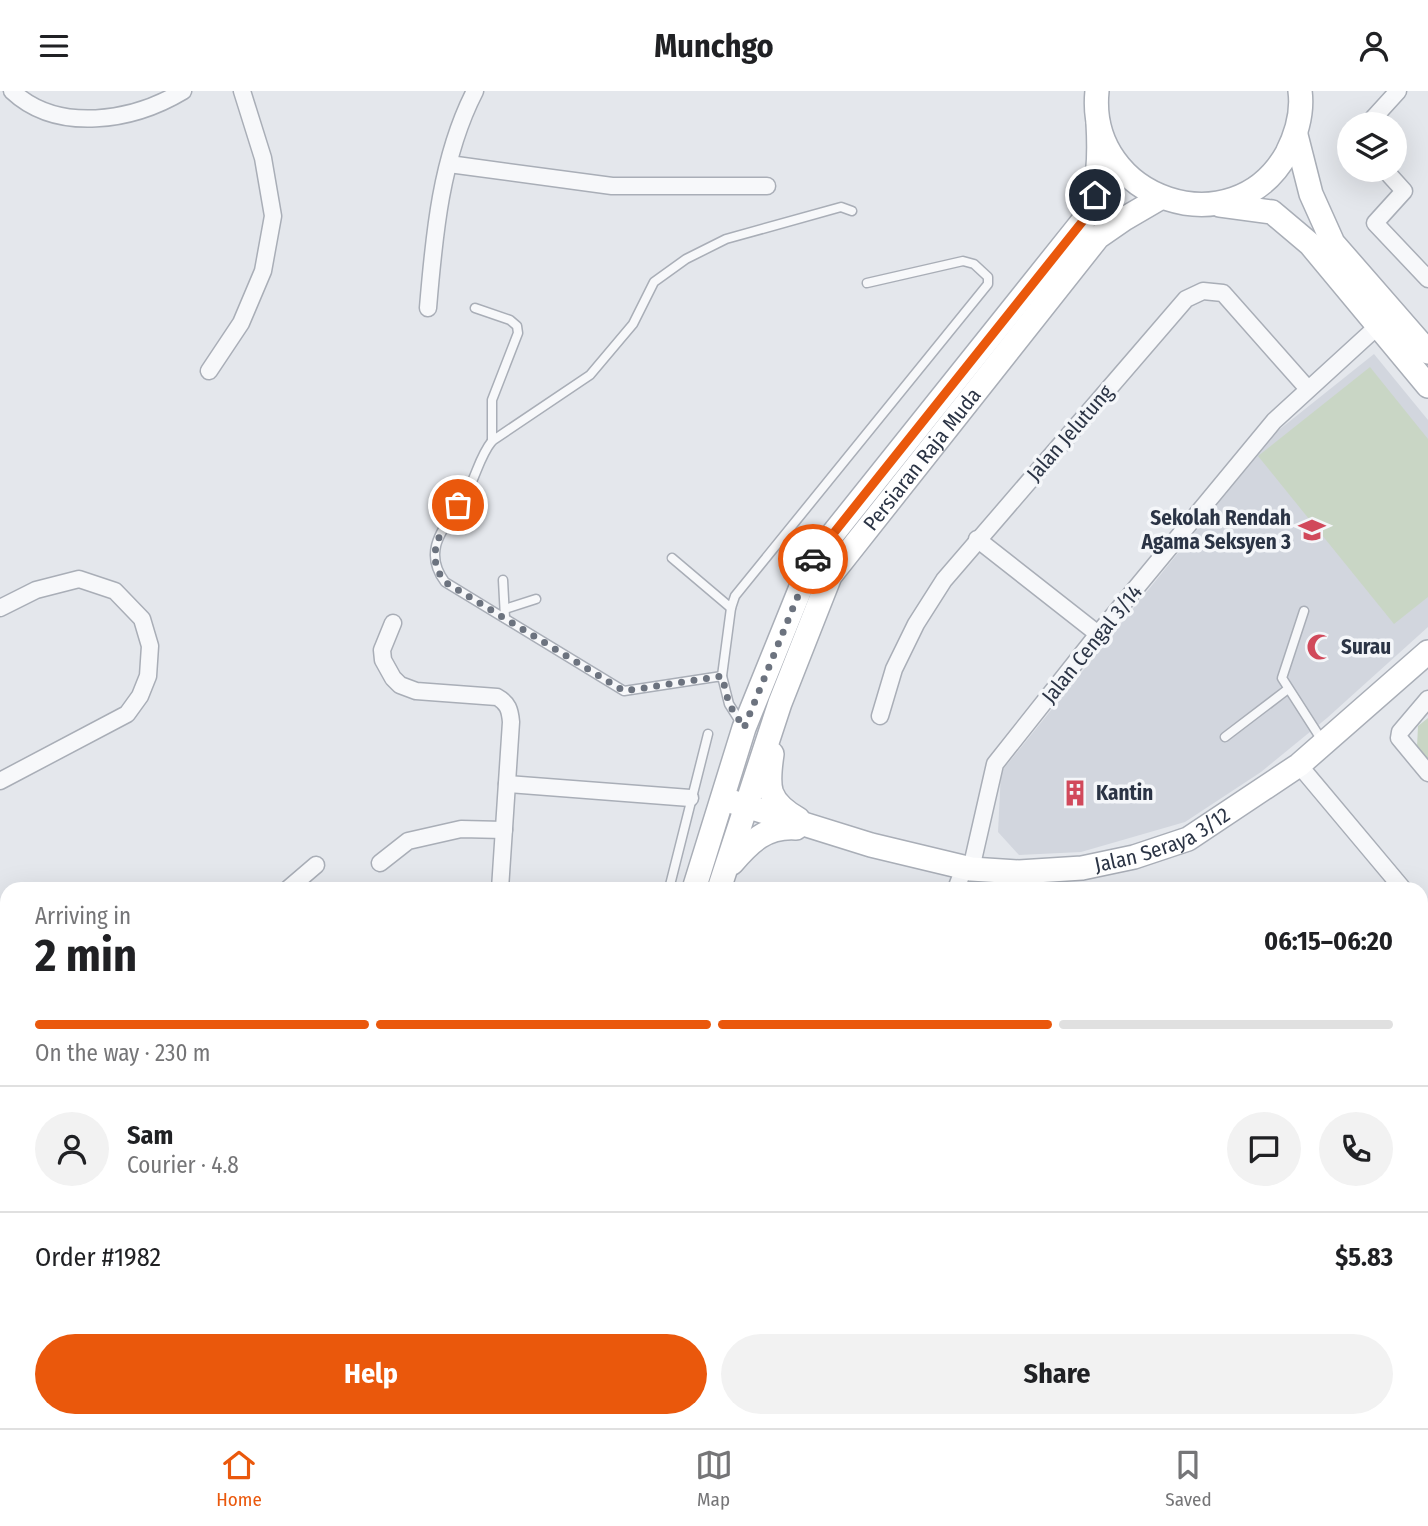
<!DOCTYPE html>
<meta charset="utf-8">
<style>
:root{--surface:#fff;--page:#f2f2f2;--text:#202124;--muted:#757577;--line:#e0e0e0;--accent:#ea580c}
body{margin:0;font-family:"Fira Sans Condensed",sans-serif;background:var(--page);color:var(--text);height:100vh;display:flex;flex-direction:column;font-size:26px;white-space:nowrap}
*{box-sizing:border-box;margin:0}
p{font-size:23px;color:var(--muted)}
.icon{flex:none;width:38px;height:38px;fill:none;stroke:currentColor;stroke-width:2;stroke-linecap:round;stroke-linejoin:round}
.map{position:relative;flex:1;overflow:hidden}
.panel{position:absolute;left:0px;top:791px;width:1428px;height:546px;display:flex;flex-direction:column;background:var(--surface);border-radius:21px 21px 0 0;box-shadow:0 7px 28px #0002}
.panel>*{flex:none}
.controls{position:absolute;left:1337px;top:21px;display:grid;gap:14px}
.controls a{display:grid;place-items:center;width:70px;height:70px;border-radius:50%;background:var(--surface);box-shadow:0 7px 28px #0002;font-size:35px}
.pin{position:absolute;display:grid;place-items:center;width:60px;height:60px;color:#fff;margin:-30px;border:4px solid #fff;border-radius:50%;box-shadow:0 2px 7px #0007}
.courier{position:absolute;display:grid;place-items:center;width:70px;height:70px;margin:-35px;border:5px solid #ea580c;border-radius:50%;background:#fff;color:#222;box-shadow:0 2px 9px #0007}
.summary em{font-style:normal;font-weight:700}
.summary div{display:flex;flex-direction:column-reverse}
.summary{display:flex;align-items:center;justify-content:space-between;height:119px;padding:0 35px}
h1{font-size:46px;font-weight:700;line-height:52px}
.bar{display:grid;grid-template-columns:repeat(4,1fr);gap:10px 7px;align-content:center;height:84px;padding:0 35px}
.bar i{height:9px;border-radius:5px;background:var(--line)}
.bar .selected{background:var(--accent)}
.bar p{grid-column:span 4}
.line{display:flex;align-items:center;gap:18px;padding:0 35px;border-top:2px solid var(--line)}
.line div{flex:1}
.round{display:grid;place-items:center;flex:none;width:74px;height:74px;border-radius:37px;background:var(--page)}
.primary-button{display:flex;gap:14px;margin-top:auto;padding:14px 35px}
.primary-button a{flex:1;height:80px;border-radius:42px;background:var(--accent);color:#fff;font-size:28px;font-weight:700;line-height:80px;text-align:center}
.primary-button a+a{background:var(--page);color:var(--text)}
header{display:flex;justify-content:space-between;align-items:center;height:91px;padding:0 35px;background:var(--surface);font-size:32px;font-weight:700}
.dock{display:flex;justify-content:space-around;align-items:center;height:98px;border-top:2px solid var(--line);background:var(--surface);font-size:19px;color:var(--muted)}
.dock a{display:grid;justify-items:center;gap:4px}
.dock .selected{color:var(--accent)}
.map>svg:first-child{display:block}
.built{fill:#d2d6de}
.green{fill:#c9d6c5}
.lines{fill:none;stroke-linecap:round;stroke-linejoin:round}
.lane-casing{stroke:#a9aeb7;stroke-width:11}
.street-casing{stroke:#a9aeb7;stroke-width:19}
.secondary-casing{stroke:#a9aeb7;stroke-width:26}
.lane{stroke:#f7f8fa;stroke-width:8}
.street{stroke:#f7f8fa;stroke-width:16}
.secondary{stroke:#fff;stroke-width:23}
.done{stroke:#6c737f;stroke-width:7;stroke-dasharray:0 12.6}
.route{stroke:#ea580c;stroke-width:9}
.labels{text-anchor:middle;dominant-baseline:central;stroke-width:7;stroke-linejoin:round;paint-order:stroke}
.street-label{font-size:21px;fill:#2b3445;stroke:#f4f6f9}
.poi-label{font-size:21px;font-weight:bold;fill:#2b3445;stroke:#f4f6f9;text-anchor:start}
</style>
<header><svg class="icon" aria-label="menu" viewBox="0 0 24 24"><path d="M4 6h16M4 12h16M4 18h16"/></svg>Munchgo<svg class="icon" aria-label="person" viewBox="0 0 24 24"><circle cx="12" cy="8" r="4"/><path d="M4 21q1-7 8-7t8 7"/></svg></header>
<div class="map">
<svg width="1428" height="1337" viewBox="0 0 1428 1337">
<rect width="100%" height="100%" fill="#e4e7ec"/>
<polygon class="built" points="1374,263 1428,329 1428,536 1327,627 1261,681 1185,731 1081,761 1019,764 998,741 1001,681 1275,342"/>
<g class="green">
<polygon points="1370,276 1428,348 1428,506 1394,533 1258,365"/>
<polygon points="1428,627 1428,669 1417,656 1418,635"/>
</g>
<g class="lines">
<g class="lane-casing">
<g id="lane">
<polyline points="475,217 510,229 517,235 518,242 492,309 492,350"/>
<polyline points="672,467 731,517"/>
<polyline points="503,489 505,527"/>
<polyline points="505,518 536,508"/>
<polyline points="1304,520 1282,587 1323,651"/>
<polyline points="722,585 731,517 735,505 988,193 988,186 974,173 963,170 867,192"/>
<path d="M741,632L729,613L722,585L624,600L445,491C418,455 452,430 468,399C477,382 480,365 492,350L590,284L633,233L654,191L686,168L726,148L841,116L852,120"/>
<polyline points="1225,646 1288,598"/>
<polyline points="669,798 708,643"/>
</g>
</g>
<g class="street-casing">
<g id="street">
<path d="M12,0C58,43 133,30 183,0"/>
<polyline points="1368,33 1398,0"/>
<polyline points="449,73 612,95 767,95"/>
<polyline points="1385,79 1404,100 1375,132 1428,188"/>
<path d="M428,217C434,144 441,66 475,0"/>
<polyline points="209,280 241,232 263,180 273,125 263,67 242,0"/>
<polyline points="977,448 1098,543"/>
<polyline points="0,517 36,499 79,488 115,500 142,528 150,555 148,585 140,605 127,623 0,690"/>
<path d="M393,532L382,559L383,569L393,587L400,594L416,600L497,606C508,612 510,619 511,631L500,798"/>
<polyline points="1428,608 1400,641 1399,647 1428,682"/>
<polyline points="880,625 894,578 916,533 944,489 1186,208 1203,200 1223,202 1308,298"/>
<polyline points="1299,674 1403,798"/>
<polyline points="507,693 690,707"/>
<polyline points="380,772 408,750 461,738 504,739"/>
<polyline points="971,778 995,673 1098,543 1274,330 1379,234"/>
<polyline points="288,798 316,774"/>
<polyline points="956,798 964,777"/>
<polyline points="1421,819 1428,828"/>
<polyline points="0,932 7,929"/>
<polyline points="1421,935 1428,929"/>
<polyline points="1421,1130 1428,1124"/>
<polyline points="1421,1146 1428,1154"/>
<polyline points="0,1231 7,1234"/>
<polyline points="1376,1330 1383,1337"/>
<polyline points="156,1337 161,1330"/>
<polyline points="382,1337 382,1330"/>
<polyline points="869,1337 902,1330"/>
</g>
</g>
<g class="secondary-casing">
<g id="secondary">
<path d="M1097,0C1086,109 1234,158 1287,62C1297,42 1303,22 1300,0"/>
<polyline points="1296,44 1311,103 1333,152 1428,261"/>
<polyline points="1220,114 1272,121 1310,153 1428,295"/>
<path d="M772,663C767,697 767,710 798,728"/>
<path id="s1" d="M733,711L871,754L971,778L1019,781L1082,777L1134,766L1188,748L1299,674L1428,561"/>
<path d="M732,772C750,751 766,735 796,737"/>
<path d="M694,798L744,637L812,469L1086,126C1099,95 1100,66 1098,32"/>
<path id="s2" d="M719,798L780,612L830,485L1098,146L1124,128L1160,107"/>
<polyline points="0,1043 7,1044"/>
<polyline points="688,1330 689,1337"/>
<polyline points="726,1330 730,1337"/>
</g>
</g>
<use href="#lane" class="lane"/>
<use href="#street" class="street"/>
<use href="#secondary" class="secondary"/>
</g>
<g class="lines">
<path class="done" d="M458,414C442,439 423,463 445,491L624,600L722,585L729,613L744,637L813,468"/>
<polyline class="route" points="813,468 1086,126 1095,104"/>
</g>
<defs>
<g id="school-bare" transform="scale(2.1)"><path d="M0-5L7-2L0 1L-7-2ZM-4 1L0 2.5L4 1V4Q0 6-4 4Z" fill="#d1495b" stroke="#f4f6f9" stroke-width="2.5" paint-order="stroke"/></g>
<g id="mosque-bare" transform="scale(2.1)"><path d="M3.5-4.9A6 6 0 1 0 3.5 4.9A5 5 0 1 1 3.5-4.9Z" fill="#d1495b" stroke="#f4f6f9" stroke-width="2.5" paint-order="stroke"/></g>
<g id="building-bare" transform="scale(2.1)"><path d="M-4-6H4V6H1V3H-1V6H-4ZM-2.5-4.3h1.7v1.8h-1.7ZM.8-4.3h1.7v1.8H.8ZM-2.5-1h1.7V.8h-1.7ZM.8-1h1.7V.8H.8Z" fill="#d1495b" stroke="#f4f6f9" stroke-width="2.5" paint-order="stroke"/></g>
</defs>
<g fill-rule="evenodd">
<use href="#school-bare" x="1312" y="439"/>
<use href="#mosque-bare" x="1320" y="556"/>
<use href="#building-bare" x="1075" y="702"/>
</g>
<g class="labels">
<g class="street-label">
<text transform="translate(1070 342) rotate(-49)">Jalan Jelutung</text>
<text stroke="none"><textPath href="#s2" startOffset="481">Persiaran Raja Muda</textPath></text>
<text transform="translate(1092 553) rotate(-51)">Jalan Cengal 3/14</text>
<text stroke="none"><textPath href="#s1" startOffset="444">Jalan Seraya 3/12</textPath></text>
</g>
<g class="poi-label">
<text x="1291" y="427" text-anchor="end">Sekolah Rendah<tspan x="1291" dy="24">Agama Seksyen 3</tspan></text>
<text x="1341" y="556">Surau</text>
<text x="1096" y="702">Kantin</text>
</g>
</g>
</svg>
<div class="controls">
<a><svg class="icon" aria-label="layers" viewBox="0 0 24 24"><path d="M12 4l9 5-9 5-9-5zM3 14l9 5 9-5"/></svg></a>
</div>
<div class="pin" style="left:458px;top:414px;background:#ea580c"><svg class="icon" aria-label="bag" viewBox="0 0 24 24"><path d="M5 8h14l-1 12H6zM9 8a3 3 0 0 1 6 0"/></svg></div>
<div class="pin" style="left:1095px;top:104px;background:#1f2937"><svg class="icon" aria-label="home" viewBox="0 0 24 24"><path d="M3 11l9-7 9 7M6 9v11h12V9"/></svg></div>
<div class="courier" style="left:813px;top:468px"><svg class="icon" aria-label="car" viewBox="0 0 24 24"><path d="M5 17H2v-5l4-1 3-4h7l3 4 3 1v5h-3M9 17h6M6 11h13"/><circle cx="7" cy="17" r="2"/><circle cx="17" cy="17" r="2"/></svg></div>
<section class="panel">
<div class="summary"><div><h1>2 min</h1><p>Arriving in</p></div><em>06:15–06:20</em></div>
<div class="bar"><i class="selected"></i><i class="selected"></i><i class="selected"></i><i></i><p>On the way · 230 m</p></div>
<div class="line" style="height:126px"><a class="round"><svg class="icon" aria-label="person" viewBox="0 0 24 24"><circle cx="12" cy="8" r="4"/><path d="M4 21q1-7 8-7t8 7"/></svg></a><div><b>Sam</b><p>Courier · 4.8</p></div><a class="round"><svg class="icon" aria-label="chat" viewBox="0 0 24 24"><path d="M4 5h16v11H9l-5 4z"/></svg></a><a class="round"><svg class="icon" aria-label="phone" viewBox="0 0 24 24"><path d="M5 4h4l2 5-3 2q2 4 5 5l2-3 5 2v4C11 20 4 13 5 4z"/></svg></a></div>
<div class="line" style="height:91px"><div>Order #1982</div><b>$5.83</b></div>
<div class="primary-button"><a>Help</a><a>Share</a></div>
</section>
</div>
<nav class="dock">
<a class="selected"><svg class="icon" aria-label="home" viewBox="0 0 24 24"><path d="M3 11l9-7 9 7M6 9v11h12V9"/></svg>Home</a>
<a><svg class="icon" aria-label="map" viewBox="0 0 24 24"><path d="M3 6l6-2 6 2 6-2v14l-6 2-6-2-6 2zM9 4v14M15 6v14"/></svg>Map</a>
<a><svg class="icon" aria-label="saved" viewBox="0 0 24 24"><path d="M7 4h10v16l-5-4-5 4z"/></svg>Saved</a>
</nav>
